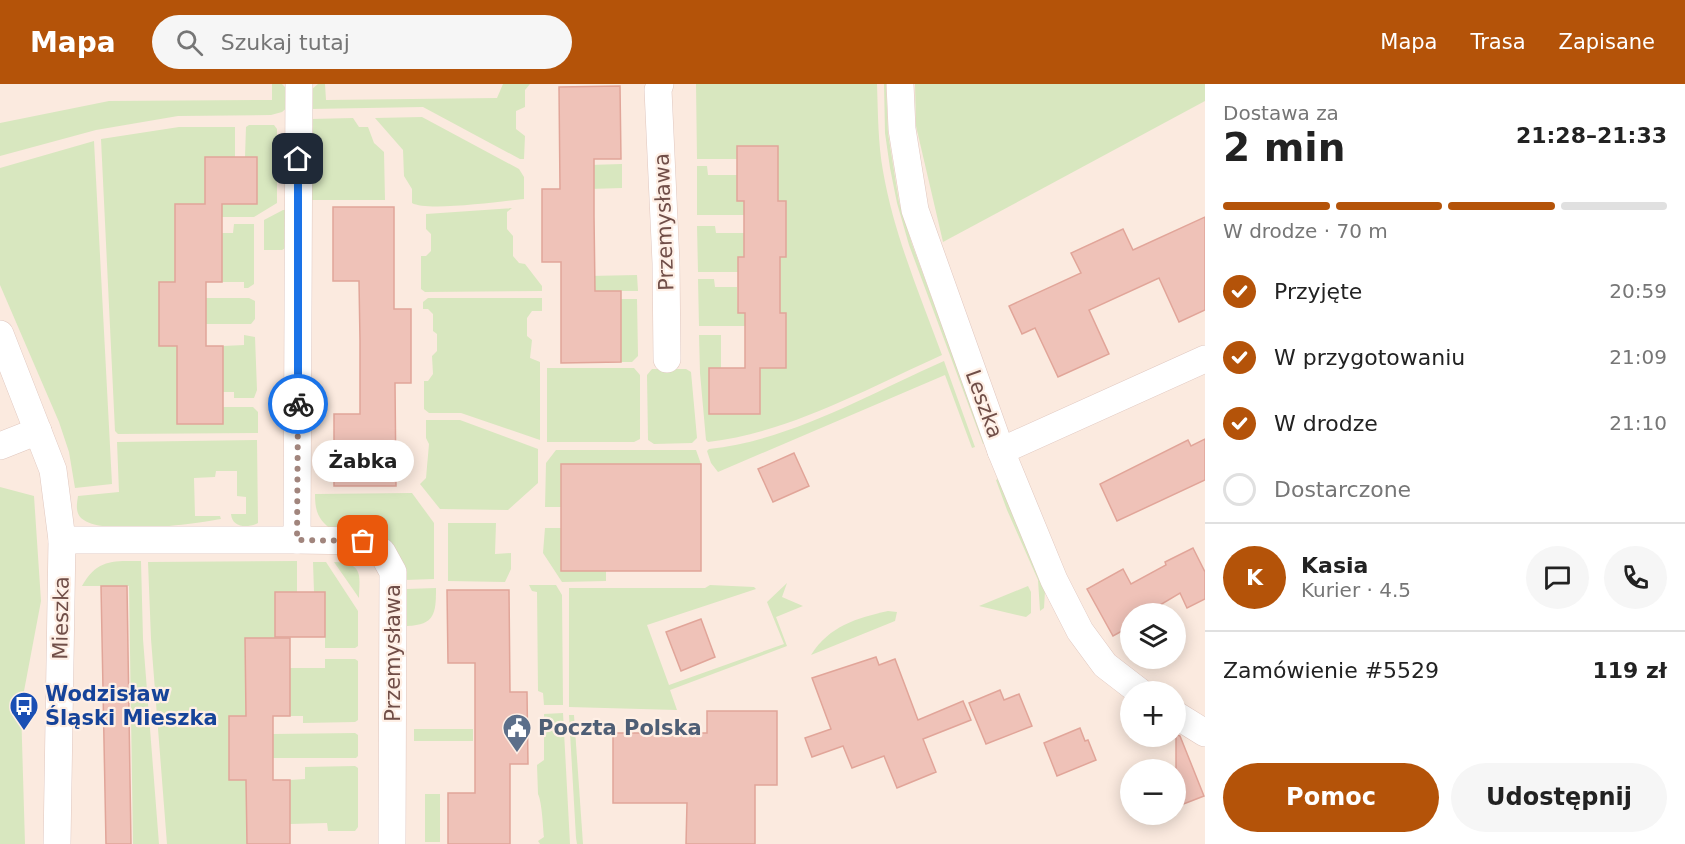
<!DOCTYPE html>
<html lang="pl">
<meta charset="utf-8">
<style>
:root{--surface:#fff;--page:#f6f6f6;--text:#222;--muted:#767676;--line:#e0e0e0;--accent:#b45309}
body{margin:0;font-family:"DejaVu Sans",sans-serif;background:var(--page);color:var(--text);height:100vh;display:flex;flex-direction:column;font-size:22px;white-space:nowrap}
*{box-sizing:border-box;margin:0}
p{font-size:20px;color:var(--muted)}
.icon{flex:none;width:33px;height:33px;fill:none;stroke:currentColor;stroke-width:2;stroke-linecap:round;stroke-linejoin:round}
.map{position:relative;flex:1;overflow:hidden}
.details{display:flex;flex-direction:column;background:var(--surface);width:480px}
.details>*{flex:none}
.fabs{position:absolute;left:1120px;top:519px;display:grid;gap:12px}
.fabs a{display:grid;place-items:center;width:66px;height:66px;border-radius:50%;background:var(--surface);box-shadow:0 3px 15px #0003;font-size:30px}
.pin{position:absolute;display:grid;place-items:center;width:51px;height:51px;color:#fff;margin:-26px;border-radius:12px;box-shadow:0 3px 9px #0006}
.courier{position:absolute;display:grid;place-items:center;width:60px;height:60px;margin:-30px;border:4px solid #1a73e8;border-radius:50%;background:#fff;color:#222;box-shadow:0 2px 8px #0007}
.bubble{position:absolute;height:42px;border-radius:21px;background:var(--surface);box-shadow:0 3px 15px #0003;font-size:20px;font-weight:700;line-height:42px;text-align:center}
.headline em{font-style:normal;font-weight:700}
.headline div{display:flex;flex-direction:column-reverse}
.headline{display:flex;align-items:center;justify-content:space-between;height:102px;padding:0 18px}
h1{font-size:39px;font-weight:700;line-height:45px}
.bar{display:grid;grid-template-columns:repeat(4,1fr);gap:9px 6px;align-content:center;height:72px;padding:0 18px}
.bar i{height:8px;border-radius:4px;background:var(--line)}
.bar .on{background:var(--accent)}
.bar p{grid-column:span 4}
.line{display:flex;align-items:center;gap:15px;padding:0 18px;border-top:2px solid var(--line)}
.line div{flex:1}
.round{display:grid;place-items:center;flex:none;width:63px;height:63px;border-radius:32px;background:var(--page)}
ol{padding:0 18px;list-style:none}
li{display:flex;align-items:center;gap:18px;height:66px}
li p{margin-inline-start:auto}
li .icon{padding:6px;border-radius:50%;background:var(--accent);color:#fff;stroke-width:4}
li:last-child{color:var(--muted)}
li i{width:33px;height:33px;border:3px solid var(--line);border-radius:50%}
.cta{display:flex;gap:12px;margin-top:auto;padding:12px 18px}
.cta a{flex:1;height:69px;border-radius:36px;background:var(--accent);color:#fff;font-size:24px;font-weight:700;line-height:69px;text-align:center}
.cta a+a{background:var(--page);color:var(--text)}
header{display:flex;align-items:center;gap:36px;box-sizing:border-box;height:84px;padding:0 30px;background:var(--accent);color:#fff}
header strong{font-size:28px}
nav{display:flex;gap:33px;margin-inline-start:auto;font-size:21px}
.search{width:420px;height:54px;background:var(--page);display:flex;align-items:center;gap:15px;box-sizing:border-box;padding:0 21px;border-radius:33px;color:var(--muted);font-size:22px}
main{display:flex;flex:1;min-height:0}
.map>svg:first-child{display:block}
.green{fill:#d8e7bf}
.building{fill:#efc2b8;stroke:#e1a599;stroke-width:1.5}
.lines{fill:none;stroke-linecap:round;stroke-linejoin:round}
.minor-casing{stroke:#e0c7bf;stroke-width:28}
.minor{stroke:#fff;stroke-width:27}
.done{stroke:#a1857d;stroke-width:6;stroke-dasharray:0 10.8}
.route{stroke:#1a73e8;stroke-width:8}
.labels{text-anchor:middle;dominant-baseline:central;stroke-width:4.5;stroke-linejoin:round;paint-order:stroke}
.street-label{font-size:21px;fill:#704e48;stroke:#feefe5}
.transit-label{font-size:21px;font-weight:bold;fill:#164399;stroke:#feefe5;text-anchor:start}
.service-label{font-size:21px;font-weight:bold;fill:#4e5e75;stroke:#feefe5;text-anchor:start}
</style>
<header>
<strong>Mapa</strong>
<div class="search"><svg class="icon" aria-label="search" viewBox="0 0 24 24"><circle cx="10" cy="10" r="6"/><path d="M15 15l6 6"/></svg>Szukaj tutaj</div>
<nav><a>Mapa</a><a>Trasa</a><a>Zapisane</a></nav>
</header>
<main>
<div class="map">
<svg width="1205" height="760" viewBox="0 0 1205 760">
<rect width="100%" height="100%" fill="#fbeadf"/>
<g class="green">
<polygon points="272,0 282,0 287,5 289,22 282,28 271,31 178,32 96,46 0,72 0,39 109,17 272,16"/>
<polygon points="318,0 325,0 326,16 497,14 503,0 530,0 525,6 525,23 516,27 516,45 525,52 524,75 520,75 423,23 310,25 312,5"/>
<path d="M696,0H877C878,29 878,59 883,87C894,151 920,211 942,271C868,304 789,349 708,358L706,356L700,289L699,251H721V284H709L710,330H760V284L786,283V230L780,229V173L786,172V118L778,117V62H737V75H697Z"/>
<polygon points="884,0 886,0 888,49 899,118 912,160 985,359 983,360 909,161 897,119 890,84 885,49"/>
<polygon points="915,0 1205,0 1205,17 943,158 916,42"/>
<path d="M422,33L519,85L524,93V115C503,117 427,128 412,119V105L404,92L403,66L375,34Z"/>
<polygon points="353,34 359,43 368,43 374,59 384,68 385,116 311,116 311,35"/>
<polygon points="249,41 274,41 277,45 277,119 254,133 222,133 222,120 257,120 257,74 245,73 246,43"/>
<polygon points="179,43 235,43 235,73 205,120 175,120 175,198 159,199 159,261 177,262 177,340 223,340 223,323 253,323 258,328 258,349 118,350 115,347 101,55"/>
<polygon points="94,57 112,400 75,404 69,368 59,338 0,201 0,84"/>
<polygon points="622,80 622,104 589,105 589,81"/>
<polygon points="697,82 707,82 708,91 737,91 737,117 744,117 744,131 697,131"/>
<polygon points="512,124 507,128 507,145 513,152 513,172 519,179 525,180 542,202 542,207 425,208 421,205 421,172 426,172 431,167 431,150 426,145 426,130"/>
<polygon points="283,126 290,126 287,163 282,166 264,166 264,136"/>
<polygon points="234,140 254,140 254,200 248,204 244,204 244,198 222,198 222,149 233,149"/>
<polygon points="697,142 715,142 716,149 744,149 744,173 738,173 738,188 698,188"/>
<polygon points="637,191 638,207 589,207 589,192"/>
<polygon points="698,195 714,195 715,203 737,203 738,229 745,229 745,242 699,242"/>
<polygon points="206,214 249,214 255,217 255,235 251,240 206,240"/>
<polygon points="428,214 542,214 542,227 532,227 527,234 527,252 532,256 530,274 540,278 540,356 461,329 429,329 424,325 424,297 428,297 433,290 432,272 437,267 437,250 433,247 433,230 428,225 423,225 423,218"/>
<polygon points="621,215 637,215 638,272 632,278 621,278"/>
<polygon points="244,251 255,253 257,306 254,314 234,314 234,308 223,308 223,262 244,261"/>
<path d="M944,277L975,363L972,364L945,291L718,388L711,379L707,367L709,365C792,356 869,310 944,277Z"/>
<polygon points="547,284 634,284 640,291 640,355 634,358 547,358"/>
<polygon points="652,285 686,285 691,288 697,354 692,359 654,360 648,356 647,291"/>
<polygon points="426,336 460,336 538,365 538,399 508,426 440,425 420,400 426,394 429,360 426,354"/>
<path d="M257,356L258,439C248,444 232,444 231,430H246V413L237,412V387H216L215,393L194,394L195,432H220L221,435C193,440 102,453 81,434C75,428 77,419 78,412L119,408L117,358Z"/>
<polygon points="556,366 696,366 701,380 561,380 561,423 545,423 546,379"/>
<polygon points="998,395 1045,507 1044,524 1040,527 1038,496 1007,426 996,396"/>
<polygon points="0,403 34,412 41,517 21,623 25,760 0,760"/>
<path d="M412,409L434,439V495L405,496L335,449C319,436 315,430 315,410Z"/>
<polygon points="448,439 496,439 495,470 511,469 511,485 505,498 448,497"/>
<polygon points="545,444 561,444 561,487 606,487 606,497 562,498 543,469"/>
<path d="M141,477L143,555L159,760H133L129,502H82C97,475 113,477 141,477Z"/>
<polygon points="297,477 297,508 275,508 275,554 245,554 246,632 229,633 229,696 246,696 247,760 167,760 151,555 148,478"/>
<polygon points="313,478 326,478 358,527 358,562 355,564 325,564 325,508 314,508"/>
<path d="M334,478C363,479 360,490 359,514Z"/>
<polygon points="787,499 782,513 803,522 776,533 787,562 670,606 677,626 569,623 569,504 705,504 710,501 754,503 756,505 647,541 669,601 784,560 767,518"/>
<polygon points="529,501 556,501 562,511 563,621 544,621 543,609 538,607 537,508 532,507"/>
<polygon points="1028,502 1031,508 1031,529 1026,533 979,522"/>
<path d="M436,504C436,529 435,541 407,542L406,505Z"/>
<path d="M888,527L897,528L895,537L811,571C829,542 857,534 888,527Z"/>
<polygon points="325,575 355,575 358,577 358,636 355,638 303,639 303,632 290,632 290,584 325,584"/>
<path d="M563,629L570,760H540L538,757L544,753C543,743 542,718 538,710L537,681L544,676V630Z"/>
<polygon points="569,631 574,631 583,760 577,760 576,754"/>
<rect x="414" y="645" width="59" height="12"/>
<polygon points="355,649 358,651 358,672 356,674 273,674 273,650"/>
<polygon points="355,682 358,684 358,743 355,747 328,747 327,739 290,740 290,696 305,695 305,683"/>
<rect x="425" y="710" width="15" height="48"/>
</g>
<g class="building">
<polygon points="620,2 621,75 594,75 594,132 595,207 621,207 621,278 561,279 561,178 542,178 542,105 560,105 559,3"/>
<polygon points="737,62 778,62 778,117 786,117 786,173 780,173 780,229 786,229 786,284 760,284 760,330 709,330 709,284 745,284 745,229 738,229 738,173 744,173 744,117 737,117"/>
<polygon points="205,73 257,73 257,120 222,120 222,198 206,198 206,262 223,262 223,340 177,340 177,262 159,262 159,198 175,198 175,120 205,120"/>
<polygon points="333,123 394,123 394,225 411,225 411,299 395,299 396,402 334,402 334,330 360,330 360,257 359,197 333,197"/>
<polygon points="1205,133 1205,226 1179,238 1159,194 1089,226 1109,270 1058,293 1035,244 1022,250 1009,222 1081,189 1071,169 1123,145 1133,166"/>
<polygon points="1205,355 1205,396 1117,437 1100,400 1188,356 1191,362"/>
<polygon points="794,369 809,402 773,418 758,385"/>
<rect x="561" y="380" width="140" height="107"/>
<polygon points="1193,464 1205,488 1205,515 1187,524 1180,509 1145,530 1131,530 1131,542 1113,552 1087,505 1123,485 1131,500 1166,481 1165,478"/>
<polygon points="101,502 127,502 131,760 106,760"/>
<polygon points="447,506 509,506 510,608 527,608 528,680 510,680 510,760 448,760 448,709 475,709 475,579 448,579"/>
<rect x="275" y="508" width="50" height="45"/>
<polygon points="701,535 715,573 681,587 666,548"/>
<polygon points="245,554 290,554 290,632 273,632 273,696 290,696 290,760 247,760 246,696 229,696 229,632 246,632"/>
<polygon points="876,573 879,581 895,575 918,636 963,617 971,636 923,655 936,688 897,704 884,672 852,684 843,662 812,673 805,654 831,645 812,594"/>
<polygon points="1000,606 1004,616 1019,610 1032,642 986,660 969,619"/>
<polygon points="707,627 777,627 777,701 755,701 755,760 686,760 687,719 613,719 613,649 707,649"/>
<polygon points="1080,644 1085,657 1088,656 1096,676 1057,692 1044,659"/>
<polygon points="1176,650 1180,652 1204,712 1176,723"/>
</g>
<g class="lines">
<g class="minor-casing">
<g id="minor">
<polyline points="660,0 658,6 666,179 667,275"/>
<polyline points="900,0 902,45 915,126 1001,367 1054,496 1080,547 1105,581 1140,608"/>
<polyline points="0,250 53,386 62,456 57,760"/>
<polyline points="0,362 38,347"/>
<polyline points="1001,367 1205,275"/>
<polyline points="62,456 297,456 299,0"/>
<polyline points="297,456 363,457 382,468 393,488 392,760"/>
<polyline points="1176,631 1205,649"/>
</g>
</g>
<use href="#minor" class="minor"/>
</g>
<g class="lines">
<polyline class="done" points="298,320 297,456 363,457"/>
<polyline class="route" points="298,320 298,75"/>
</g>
<defs>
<g id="bus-pin" transform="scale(1.5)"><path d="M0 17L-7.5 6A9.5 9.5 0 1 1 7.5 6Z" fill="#1a4fb4" stroke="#feefe5"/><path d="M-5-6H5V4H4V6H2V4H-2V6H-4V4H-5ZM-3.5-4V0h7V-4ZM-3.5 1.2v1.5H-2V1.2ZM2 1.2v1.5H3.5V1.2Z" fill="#fff"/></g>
<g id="civic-pin" transform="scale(1.5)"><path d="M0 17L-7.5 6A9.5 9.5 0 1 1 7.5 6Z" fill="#5c6f8a" stroke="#feefe5"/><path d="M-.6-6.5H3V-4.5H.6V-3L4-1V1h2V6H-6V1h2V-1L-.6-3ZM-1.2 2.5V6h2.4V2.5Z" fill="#fff"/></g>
</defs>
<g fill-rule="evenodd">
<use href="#bus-pin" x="24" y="622"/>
<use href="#civic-pin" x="517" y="644"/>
</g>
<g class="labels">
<g class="street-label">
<text transform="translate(664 138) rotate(-92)">Przemysława</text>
<text transform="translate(984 320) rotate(70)">Leszka</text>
<text transform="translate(61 534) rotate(-89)">Mieszka</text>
<text transform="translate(393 569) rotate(-90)">Przemysława</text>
</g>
<g class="transit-label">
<text x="45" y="610">Wodzisław<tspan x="45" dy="24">Śląski Mieszka</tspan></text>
</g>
<g class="service-label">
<text x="538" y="644">Poczta Polska</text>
</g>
</g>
</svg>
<div class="fabs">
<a><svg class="icon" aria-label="layers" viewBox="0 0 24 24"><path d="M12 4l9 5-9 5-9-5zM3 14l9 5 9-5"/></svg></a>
<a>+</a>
<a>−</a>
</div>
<div class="pin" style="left:363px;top:457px;background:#ea580c"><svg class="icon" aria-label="bag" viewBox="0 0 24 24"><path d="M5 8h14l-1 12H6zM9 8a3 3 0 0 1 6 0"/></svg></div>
<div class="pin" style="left:298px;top:75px;background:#1f2937"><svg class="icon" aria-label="home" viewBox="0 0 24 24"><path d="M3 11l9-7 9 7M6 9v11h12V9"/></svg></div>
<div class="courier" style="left:298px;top:320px"><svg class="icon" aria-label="bike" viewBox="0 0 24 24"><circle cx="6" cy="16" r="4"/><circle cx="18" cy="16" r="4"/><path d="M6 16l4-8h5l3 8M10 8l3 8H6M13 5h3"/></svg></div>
<div class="bubble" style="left:312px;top:356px;width:102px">Żabka</div>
</div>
<section class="details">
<div class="headline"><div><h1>2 min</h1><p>Dostawa za</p></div><em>21:28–21:33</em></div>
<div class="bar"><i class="on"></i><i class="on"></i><i class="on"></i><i></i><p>W drodze · 70 m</p></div>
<ol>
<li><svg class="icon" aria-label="check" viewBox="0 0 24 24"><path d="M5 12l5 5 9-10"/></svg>Przyjęte<p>20:59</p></li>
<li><svg class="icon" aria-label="check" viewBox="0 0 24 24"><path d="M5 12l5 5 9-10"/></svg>W przygotowaniu<p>21:09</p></li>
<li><svg class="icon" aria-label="check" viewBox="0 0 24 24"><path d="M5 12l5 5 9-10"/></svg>W drodze<p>21:10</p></li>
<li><i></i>Dostarczone</li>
</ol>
<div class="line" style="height:108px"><b class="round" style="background:var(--accent);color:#fff">K</b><div><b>Kasia</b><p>Kurier · 4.5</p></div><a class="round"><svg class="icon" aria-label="chat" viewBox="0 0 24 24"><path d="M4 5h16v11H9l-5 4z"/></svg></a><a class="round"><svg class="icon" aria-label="phone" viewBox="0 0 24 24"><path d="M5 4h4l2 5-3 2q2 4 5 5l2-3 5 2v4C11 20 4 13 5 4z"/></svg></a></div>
<div class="line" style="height:78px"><div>Zamówienie #5529</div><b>119 zł</b></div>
<div class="cta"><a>Pomoc</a><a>Udostępnij</a></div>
</section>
</main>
